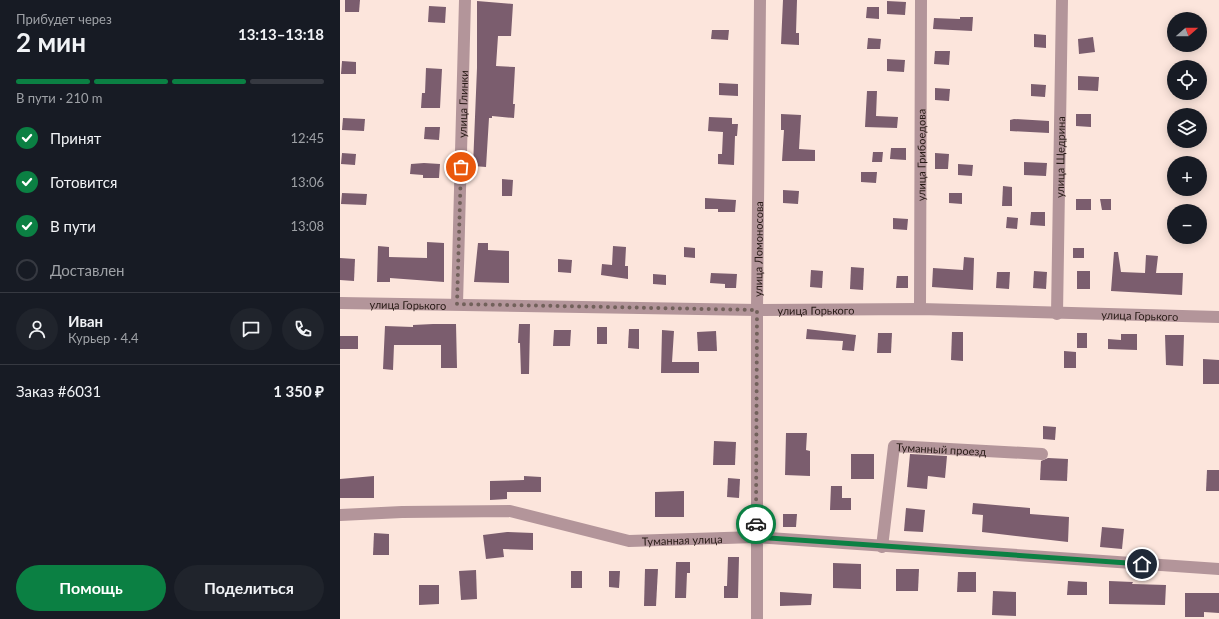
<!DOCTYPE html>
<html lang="ru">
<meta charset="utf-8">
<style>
:root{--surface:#171b24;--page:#20242c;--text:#f1f3f6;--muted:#9ea1a6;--line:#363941;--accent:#0b8043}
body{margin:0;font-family:Lato,sans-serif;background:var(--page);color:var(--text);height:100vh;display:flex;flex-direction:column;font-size:15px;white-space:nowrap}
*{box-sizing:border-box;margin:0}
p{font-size:13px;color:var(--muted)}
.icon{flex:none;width:22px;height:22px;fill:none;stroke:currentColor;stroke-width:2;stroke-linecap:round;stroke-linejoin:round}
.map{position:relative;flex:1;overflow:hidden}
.sheet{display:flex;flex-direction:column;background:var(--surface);width:340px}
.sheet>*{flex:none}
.needle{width:26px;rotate:70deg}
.fabs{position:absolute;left:827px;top:12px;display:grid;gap:8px}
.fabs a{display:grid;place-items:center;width:40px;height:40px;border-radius:50%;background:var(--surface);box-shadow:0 2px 10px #0003;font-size:20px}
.pin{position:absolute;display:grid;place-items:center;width:34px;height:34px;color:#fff;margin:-17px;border:2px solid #fff;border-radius:50%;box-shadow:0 1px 4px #0007}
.courier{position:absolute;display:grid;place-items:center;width:40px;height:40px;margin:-20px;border:3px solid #0b8043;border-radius:50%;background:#fff;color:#222;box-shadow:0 1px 5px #0007}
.overview em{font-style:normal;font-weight:700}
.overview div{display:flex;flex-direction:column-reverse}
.overview{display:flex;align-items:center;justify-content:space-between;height:68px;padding:0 16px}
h1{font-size:26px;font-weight:700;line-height:30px}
.bar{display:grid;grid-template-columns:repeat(4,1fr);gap:6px 4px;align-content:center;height:48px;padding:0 16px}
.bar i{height:5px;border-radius:3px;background:var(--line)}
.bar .active{background:var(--accent)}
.bar p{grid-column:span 4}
.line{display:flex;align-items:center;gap:10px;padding:0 16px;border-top:1px solid var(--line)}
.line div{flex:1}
.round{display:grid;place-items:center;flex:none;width:42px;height:42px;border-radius:21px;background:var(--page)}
ol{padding:0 16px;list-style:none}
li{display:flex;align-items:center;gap:12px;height:44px}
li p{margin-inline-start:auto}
li .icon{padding:4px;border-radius:50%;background:var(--accent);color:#fff;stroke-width:4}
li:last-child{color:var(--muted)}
li i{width:22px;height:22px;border:2px solid var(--line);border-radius:50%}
.primary-button{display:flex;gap:8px;margin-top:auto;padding:8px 16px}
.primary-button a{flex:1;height:46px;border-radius:24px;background:var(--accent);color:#fff;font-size:16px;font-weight:700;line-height:46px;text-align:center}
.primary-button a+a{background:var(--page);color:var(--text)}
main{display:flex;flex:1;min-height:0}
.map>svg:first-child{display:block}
.building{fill:#7b5d6e}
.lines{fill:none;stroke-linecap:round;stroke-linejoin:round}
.minor{stroke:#b3959a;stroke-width:12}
.done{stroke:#72615b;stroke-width:4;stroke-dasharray:0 7.2}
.route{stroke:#0b8043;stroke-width:5}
.labels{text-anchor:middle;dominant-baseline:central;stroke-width:4;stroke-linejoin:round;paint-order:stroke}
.street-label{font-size:11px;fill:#271a15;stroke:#fff}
</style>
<main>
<section class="sheet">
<div class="overview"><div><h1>2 мин</h1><p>Прибудет через</p></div><em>13:13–13:18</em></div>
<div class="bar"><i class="active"></i><i class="active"></i><i class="active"></i><i></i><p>В пути · 210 m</p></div>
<ol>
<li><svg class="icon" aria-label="check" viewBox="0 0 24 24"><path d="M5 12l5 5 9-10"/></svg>Принят<p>12:45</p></li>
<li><svg class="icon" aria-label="check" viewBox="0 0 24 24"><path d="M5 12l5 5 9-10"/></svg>Готовится<p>13:06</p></li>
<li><svg class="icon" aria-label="check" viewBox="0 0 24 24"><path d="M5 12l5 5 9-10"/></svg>В пути<p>13:08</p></li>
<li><i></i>Доставлен</li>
</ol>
<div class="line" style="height:72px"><a class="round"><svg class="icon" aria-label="person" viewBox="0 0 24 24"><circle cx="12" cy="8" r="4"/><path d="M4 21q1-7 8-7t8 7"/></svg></a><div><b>Иван</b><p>Курьер · 4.4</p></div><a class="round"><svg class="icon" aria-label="chat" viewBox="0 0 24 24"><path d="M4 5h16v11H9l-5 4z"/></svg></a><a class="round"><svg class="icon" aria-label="phone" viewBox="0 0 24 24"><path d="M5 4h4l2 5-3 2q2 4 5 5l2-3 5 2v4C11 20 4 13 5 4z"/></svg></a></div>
<div class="line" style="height:52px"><div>Заказ #6031</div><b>1 350 ₽</b></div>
<div class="primary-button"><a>Помощь</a><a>Поделиться</a></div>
</section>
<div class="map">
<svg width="879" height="619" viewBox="0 0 879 619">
<rect width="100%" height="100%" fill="#fce5dc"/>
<g class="building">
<polygon points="5,0 20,0 19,12 5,12"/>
<polygon points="443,0 457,0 456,33 459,33 459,45 441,44"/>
<polygon points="137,1 173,4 171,36 158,36 156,66 175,67 173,104 175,104 174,118 152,116 152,118 149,118 146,167 133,166 137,68"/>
<polygon points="547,1 566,2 565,15 547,14"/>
<polygon points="89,6 106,7 105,23 88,22"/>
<polygon points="527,7 539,7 539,19 526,18"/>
<polygon points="620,17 633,17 632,31 593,29 594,18 620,19"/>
<polygon points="372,30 389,30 388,40 371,39"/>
<polygon points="694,34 706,35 706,48 694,47"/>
<polygon points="753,37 755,52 739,54 738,39"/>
<polygon points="528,38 541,39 540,49 527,49"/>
<polygon points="595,51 610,51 609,65 594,64"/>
<polygon points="547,59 565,60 564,72 547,71"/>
<polygon points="2,61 16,62 16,74 1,74"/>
<polygon points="86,68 102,69 100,108 81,108 82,93 85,93"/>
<polygon points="738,76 759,77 758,91 738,90"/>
<polygon points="379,83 398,84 398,96 379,95"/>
<polygon points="691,84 706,85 705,97 691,96"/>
<polygon points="595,88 610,89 609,101 595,100"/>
<polygon points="527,91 537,91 536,116 558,117 557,128 525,127"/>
<polygon points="441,114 461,115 459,149 475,150 475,161 442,161 444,130 441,130"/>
<polygon points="736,114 751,114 751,127 736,126"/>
<polygon points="369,117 392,118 392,124 398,124 397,136 395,136 394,165 378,164 378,154 382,154 383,132 368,131"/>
<polygon points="3,118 25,119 24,131 2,130"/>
<polygon points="674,119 709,121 709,133 670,131 670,120"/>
<polygon points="85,127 100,127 99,140 84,139"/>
<polygon points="551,148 566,148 566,160 550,159"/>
<polygon points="533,152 543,152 542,162 532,162"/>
<polygon points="2,153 16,154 15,165 1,164"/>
<polygon points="595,153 609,154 608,169 595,169"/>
<polygon points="684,162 707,163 706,176 684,175"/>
<polygon points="84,163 100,164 99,178 83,178 83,175 70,174 71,164"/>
<polygon points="618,164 633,165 632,176 618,175"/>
<polygon points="521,172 537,172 536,183 521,182"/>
<polygon points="162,179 173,180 172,196 162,196"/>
<polygon points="663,186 672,187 672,206 662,206"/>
<polygon points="443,190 459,191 458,204 443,203"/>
<polygon points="2,193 27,194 26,205 1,204"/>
<polygon points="609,193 622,193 622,204 609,203"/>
<polygon points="365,198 396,200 395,212 378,212 378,209 365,209"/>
<rect x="736" y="199" width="15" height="11"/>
<polygon points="760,199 771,199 771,210 762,210"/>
<polygon points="691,212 705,212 705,226 690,225"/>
<polygon points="667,217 678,218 677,229 666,228"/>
<polygon points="553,218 568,219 567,230 553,229"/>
<polygon points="87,242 104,243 104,282 50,278 50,282 37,282 38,246 49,247 49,257 87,258"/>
<polygon points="138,243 148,243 148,250 169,251 169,283 134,282"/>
<polygon points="273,246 286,247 285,266 288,266 288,279 261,275 262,264 272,265"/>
<polygon points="344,247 355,248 355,258 344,257"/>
<rect x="733" y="248" width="11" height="10"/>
<polygon points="774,252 778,252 781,272 805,273 806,255 818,256 816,273 843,273 842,295 771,291"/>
<polygon points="624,257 634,258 633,290 592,287 593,268 623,270"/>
<polygon points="0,258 15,259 14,281 0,280"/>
<polygon points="218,259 232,260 231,273 218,272"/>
<polygon points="511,267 524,268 523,290 510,289"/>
<polygon points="471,270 483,271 482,288 470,287"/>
<polygon points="694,271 707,272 706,289 693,288"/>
<rect x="737" y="271" width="13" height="18"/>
<polygon points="657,272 670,272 669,289 656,288"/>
<polygon points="371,273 397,274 396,288 385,288 385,284 370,283"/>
<polygon points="313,274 326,275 326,285 313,284"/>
<polygon points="557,276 568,276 568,288 556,288"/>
<polygon points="93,324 116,324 117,368 101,368 101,345 54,345 53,370 43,369 45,326 73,327 73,325"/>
<polygon points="179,324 190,324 189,374 181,374 180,343 178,343"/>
<rect x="257" y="327" width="10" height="17"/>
<polygon points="289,329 299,329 299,349 288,348"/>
<polygon points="467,329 516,335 514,351 502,350 503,341 466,339"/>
<polygon points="214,330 231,330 230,346 213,346"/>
<polygon points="322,330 334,331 332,362 359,362 359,373 321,373"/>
<polygon points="376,331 377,351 358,351 357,332"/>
<polygon points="612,332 623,332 623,361 611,360"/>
<polygon points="538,333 552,333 551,353 537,353"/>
<rect x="737" y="333" width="10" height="15"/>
<polygon points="781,334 797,334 797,350 768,349 768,339 781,340"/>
<polygon points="825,335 844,335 843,366 826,365"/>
<rect x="0" y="336" width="18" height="13"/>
<polygon points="724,351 736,352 736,368 724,368"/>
<polygon points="863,359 879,360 879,384 863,384"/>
<polygon points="703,426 716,427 715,440 703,439"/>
<polygon points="446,433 467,433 466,450 470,451 470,476 445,475"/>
<polygon points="374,441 396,442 395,465 373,465"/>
<rect x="511" y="454" width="23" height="25"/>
<polygon points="570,454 607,456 605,478 588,476 587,489 567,487"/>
<polygon points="708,458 728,459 727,481 700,480 701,461"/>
<polygon points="867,470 879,470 879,491 866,491"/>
<polygon points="34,476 34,498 0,498 0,479"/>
<polygon points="184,476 201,477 201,492 167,492 167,499 150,500 150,481 184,480"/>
<polygon points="388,478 400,479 399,498 387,497"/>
<polygon points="491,486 502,486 502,498 511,498 511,510 490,510"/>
<polygon points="344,491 344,517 315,517 315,492"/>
<polygon points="633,503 690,508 690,514 729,517 728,542 642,532 643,515 632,514"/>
<polygon points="566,508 585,510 583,532 564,531"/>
<polygon points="443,514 457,514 456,527 443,527"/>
<polygon points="762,527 784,529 782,549 760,547"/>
<polygon points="167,532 193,533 193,550 163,549 164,557 146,559 143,535"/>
<polygon points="34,533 49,534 49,555 33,555"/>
<polygon points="388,557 399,557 398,598 384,598 384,586 387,586"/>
<polygon points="336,562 350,562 350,573 347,573 346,598 335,598"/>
<polygon points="493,563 521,564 521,589 493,588"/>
<polygon points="305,569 318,569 316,606 304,606"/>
<polygon points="556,569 579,569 578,591 556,591"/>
<polygon points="136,570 137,599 121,600 119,571"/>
<rect x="231" y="571" width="11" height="17"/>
<polygon points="269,571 280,571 279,588 269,587"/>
<polygon points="618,572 636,572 636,592 617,592"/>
<polygon points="728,581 747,582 747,595 727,595"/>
<polygon points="769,581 793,582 792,584 826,585 825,605 769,604"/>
<polygon points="79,585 99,585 99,604 79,605"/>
<polygon points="653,591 676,592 676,616 652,615"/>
<polygon points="440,592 472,594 471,605 440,606"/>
<polygon points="845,593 879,593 879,613 864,612 864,617 845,617"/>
</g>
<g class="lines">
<g class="minor">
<path id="s1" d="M0,303L417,310L580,309L879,317"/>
<path id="s2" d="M117,304L125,0"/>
<path id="s3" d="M580,309L581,0"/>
<path id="s4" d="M717,314L722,0"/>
<path id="s5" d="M0,515L62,512L170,511L289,541L416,537L879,569"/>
<path id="s6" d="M542,547L554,446L702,454"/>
<path id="s7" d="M417,619V310L420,0"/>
</g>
</g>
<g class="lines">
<polyline class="done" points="121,167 117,304 417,310 416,524"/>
<polyline class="route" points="416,524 416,537 802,564"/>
</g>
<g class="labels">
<g class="street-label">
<text stroke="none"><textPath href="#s2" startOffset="200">улица Глинки</textPath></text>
<text stroke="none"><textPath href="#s3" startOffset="154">улица Грибоедова</textPath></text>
<text stroke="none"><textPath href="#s4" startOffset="157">улица Щедрина</textPath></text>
<text stroke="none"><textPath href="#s7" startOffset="370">улица Ломоносова</textPath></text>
<text stroke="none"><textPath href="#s1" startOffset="68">улица Горького</textPath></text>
<text stroke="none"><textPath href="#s1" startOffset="476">улица Горького</textPath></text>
<text stroke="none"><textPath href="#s1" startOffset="800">улица Горького</textPath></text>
<text stroke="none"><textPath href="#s6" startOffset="149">Туманный проезд</textPath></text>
<text stroke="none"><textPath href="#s5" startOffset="346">Туманная улица</textPath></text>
</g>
</g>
</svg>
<div class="fabs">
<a><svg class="needle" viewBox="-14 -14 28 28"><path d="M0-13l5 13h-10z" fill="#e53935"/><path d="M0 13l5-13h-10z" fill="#9ea1a6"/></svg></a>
<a><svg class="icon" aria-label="locate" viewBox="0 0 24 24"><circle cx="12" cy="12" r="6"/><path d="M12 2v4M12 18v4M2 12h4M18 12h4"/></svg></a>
<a><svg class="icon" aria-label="layers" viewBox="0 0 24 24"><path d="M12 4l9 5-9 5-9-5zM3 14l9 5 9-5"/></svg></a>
<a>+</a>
<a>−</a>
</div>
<div class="pin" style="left:121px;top:167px;background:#ea580c"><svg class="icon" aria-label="bag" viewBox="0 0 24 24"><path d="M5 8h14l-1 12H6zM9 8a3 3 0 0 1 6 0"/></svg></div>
<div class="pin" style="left:802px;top:564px;background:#1f2937"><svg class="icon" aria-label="home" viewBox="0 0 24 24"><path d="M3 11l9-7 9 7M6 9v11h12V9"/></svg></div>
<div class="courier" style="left:416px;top:524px"><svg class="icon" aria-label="car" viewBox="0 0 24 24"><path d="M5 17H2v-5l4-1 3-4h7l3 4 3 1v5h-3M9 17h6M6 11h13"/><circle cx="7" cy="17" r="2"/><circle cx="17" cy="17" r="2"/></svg></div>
</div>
</main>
